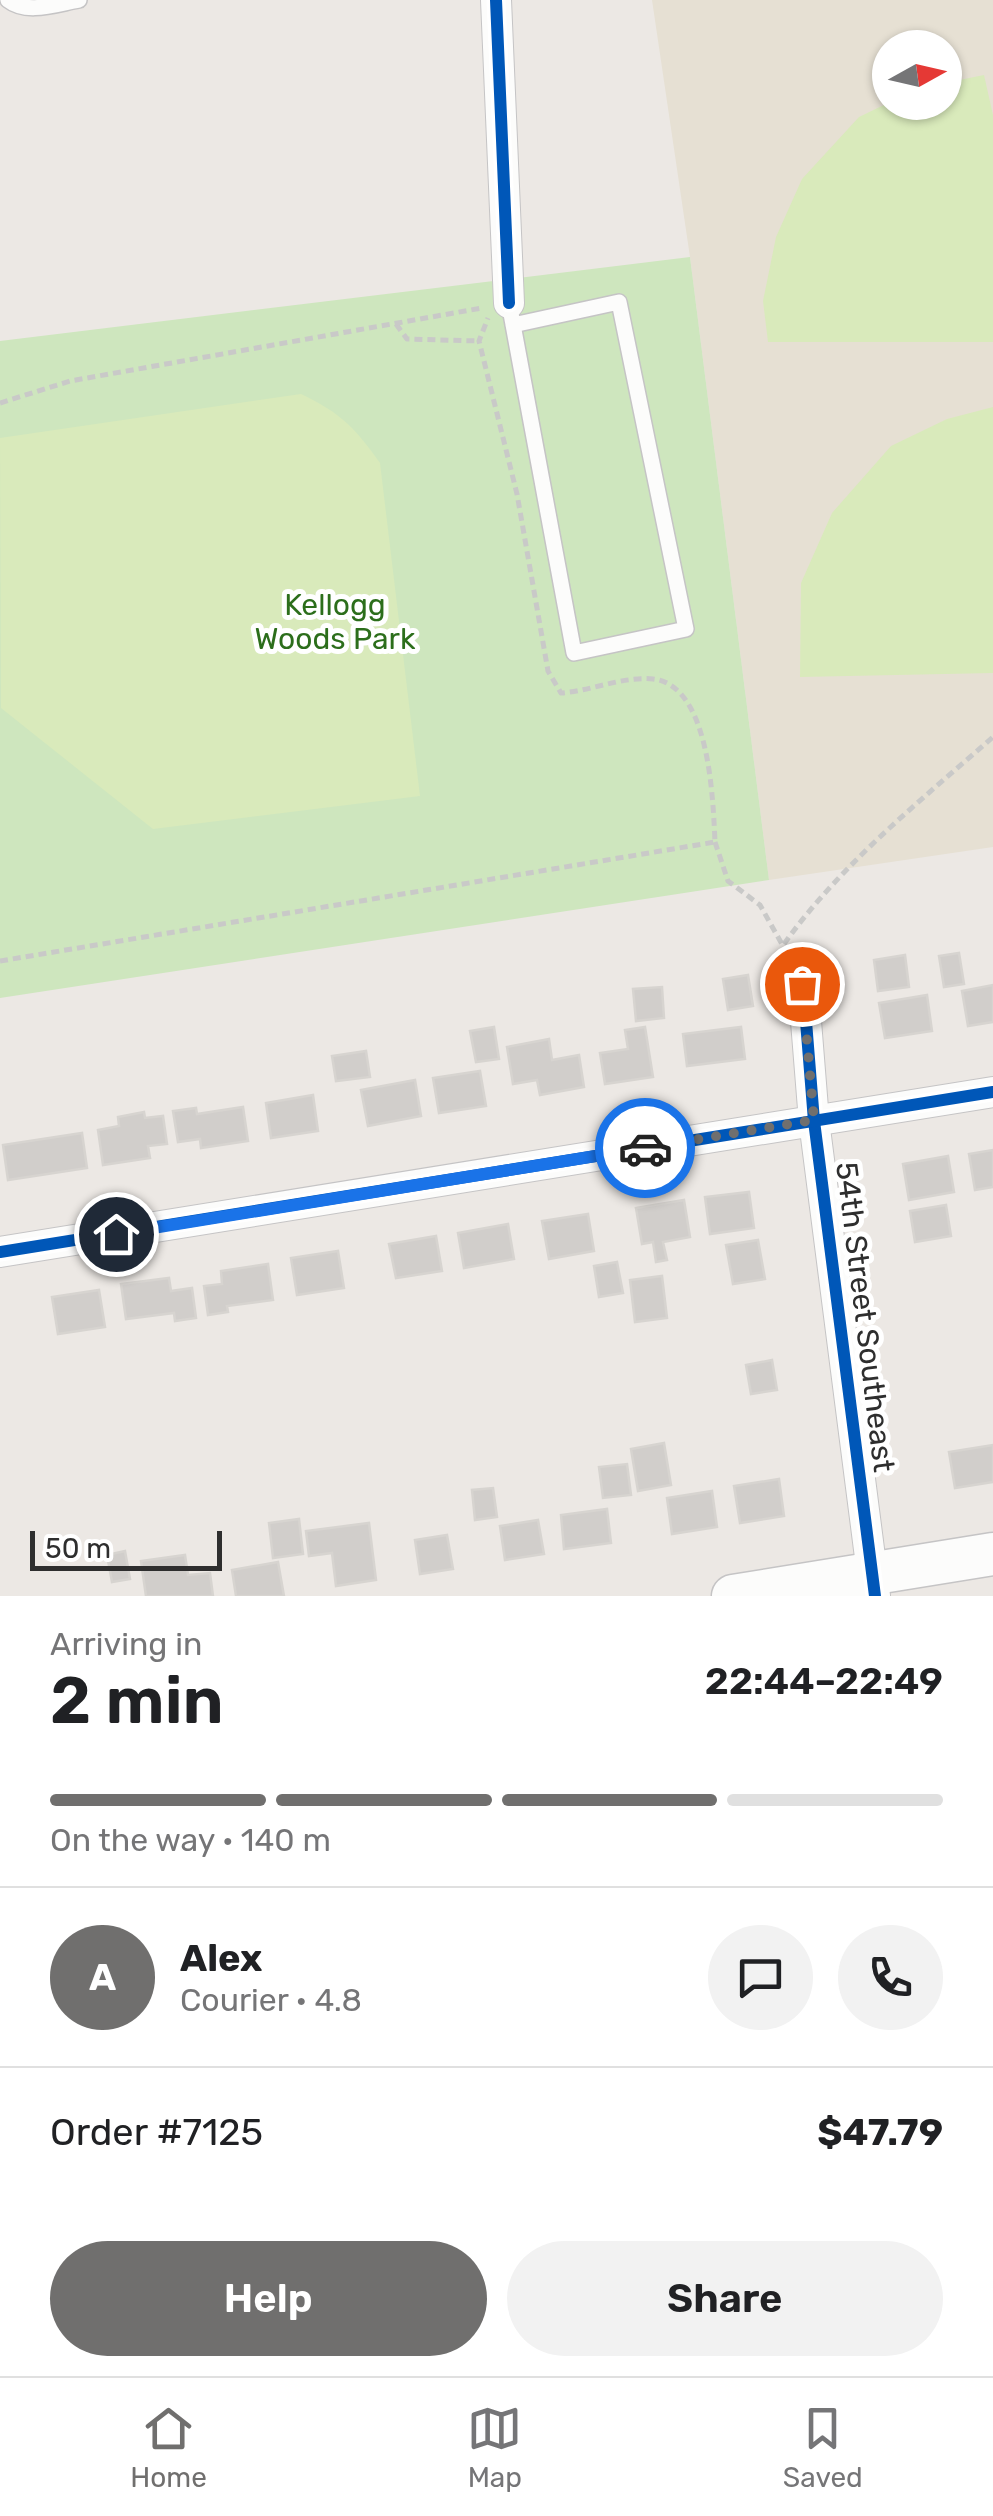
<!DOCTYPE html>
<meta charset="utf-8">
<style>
:root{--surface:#fff;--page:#f2f2f2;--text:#202124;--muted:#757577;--line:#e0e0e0;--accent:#706f6e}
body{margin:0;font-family:Rubik,sans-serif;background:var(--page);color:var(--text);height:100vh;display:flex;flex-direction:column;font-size:38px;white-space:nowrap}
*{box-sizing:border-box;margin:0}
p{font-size:32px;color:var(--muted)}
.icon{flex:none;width:55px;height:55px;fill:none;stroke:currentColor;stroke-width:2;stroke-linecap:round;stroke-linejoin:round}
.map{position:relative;height:1596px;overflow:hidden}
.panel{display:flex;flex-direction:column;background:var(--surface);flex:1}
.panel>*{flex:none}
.needle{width:65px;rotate:82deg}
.buttons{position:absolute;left:872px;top:30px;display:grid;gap:20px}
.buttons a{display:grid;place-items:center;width:90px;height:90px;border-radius:50%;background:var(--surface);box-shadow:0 2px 8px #0004;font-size:50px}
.scale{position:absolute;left:30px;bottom:25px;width:192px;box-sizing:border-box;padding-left:10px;border:5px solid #2e2e2e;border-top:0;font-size:28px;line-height:35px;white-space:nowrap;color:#2e2e2e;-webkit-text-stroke:8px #fff;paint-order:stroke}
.pin{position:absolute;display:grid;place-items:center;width:85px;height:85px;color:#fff;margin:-42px;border:5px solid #fff;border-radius:50%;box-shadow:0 2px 10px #0007}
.courier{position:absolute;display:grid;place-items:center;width:100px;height:100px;margin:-50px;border:8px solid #1a73e8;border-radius:50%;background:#fff;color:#222;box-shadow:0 2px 12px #0007}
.head em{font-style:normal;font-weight:600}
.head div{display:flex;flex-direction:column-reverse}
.head{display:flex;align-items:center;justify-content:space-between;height:170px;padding:0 50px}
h1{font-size:65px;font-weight:600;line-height:75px}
.bar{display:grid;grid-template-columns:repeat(4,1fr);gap:15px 10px;align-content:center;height:120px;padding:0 50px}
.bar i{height:12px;border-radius:8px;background:var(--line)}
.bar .selected{background:var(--accent)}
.bar p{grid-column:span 4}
.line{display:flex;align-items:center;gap:25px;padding:0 50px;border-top:2px solid var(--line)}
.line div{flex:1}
.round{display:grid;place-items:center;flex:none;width:105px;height:105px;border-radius:52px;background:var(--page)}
.primary-button{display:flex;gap:20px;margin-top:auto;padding:20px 50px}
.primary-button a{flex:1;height:115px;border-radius:60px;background:var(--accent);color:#fff;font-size:40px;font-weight:600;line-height:115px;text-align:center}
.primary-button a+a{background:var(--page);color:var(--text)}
.tabs{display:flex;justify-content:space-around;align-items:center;height:140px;border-top:2px solid var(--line);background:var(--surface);font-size:28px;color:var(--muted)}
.tabs a{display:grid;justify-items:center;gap:5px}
.tabs .selected{color:var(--accent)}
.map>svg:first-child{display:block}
.education{fill:#e6e0d3;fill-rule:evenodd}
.green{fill:#cee6be}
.pitch{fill:#d9eabb}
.building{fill:#d1cecb;stroke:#d7d4d0;stroke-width:2.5}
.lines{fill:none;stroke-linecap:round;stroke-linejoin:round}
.lane-casing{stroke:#c5c4c5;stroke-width:18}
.street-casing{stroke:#c5c4c5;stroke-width:32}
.secondary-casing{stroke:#c5c4c5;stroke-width:45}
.path{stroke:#c9c9c8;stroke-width:5;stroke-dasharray:8 5;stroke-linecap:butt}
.lane{stroke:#fcfcfb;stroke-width:15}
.street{stroke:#fcfcfb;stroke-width:30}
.secondary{stroke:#fcfcfb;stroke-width:42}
.cycleway-casing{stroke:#fff;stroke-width:19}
.cycleway{stroke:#0057b8;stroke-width:12}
.done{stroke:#706f6e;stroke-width:10;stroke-dasharray:0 18}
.route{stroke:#1a73e8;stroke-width:12}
.labels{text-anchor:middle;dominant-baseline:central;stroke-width:10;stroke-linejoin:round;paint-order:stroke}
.park-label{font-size:30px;fill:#2c6e1b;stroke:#fff}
.street-label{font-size:30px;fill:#2e2e2e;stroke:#fff}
</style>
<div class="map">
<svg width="993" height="1596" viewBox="0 0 993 1596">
<rect width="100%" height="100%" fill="#ece8e4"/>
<path class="education" d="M652,0H993V847L769,880L690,257ZM890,48H945V102H890Z"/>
<polygon class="green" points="690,257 769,880 0,998 0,341"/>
<g class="pitch">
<polygon points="984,75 993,115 993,342 768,342 763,301 776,237 802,179 859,117 890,102 945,102 945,83"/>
<path d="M301,394C341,413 355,428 380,463L420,796L153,829L1,708L0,438Z"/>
<polygon points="993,407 993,673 800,677 801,583 832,513 891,446 947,419"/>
</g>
<g class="building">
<polygon points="959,953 964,984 944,987 939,956"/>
<polygon points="905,955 909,987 878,991 874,960"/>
<polygon points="748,975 753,1006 728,1010 723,979"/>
<polygon points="993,985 993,1022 968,1026 962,991"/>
<polygon points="662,987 664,1018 636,1021 633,989"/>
<polygon points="927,995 932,1031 885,1038 879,1003"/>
<polygon points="494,1027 499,1059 476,1062 470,1031"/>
<polygon points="645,1027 653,1077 605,1084 600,1053 628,1049 625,1030"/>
<polygon points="741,1027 745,1059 687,1066 683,1034"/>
<polygon points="549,1039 552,1060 579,1055 584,1087 540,1095 537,1080 513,1084 507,1047"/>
<polygon points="366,1051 370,1077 336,1081 332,1056"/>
<polygon points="480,1071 486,1106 439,1113 433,1078"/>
<polygon points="415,1080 421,1116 368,1126 361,1090"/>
<polygon points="313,1095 318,1131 271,1138 266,1103"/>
<polygon points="243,1107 248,1141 201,1148 200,1139 178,1142 173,1111 196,1108 197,1114"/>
<polygon points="144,1112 145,1118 163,1116 167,1144 148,1146 150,1158 103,1165 98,1130 119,1126 118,1117"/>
<polygon points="82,1133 87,1168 8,1180 3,1145"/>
<polygon points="993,1150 993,1187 975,1190 969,1154"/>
<polygon points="948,1156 954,1192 909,1200 903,1164"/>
<polygon points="749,1192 754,1228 710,1234 705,1197"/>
<polygon points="684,1200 690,1237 663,1242 667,1260 656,1262 653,1242 642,1244 636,1208"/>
<polygon points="946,1205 951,1236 915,1242 910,1211"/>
<polygon points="588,1214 594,1251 549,1259 542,1221"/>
<polygon points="508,1224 514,1259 464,1268 458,1233"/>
<polygon points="436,1236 442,1271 396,1278 389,1244"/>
<polygon points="758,1240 765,1279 733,1284 726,1245"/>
<polygon points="338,1251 344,1288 297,1295 291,1258"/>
<polygon points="617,1262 623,1293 599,1297 594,1266"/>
<polygon points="268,1264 273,1300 227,1306 228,1312 208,1315 204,1286 222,1284 221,1271"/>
<polygon points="662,1276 667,1318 635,1322 630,1280"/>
<polygon points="169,1278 171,1291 192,1288 196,1318 175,1321 174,1313 126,1319 121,1284"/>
<polygon points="99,1290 105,1327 58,1334 52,1297"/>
<polygon points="772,1360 777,1390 751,1394 746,1365"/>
<polygon points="664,1443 671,1485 638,1491 631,1449"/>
<polygon points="993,1445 993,1482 955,1488 949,1452"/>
<polygon points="627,1464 631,1495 603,1498 599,1467"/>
<polygon points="779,1479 784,1516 740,1523 734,1486"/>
<polygon points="493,1488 497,1517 475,1520 472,1490"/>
<polygon points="712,1491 717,1527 672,1534 667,1498"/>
<polygon points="607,1509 611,1543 564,1549 561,1515"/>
<polygon points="299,1519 303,1554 273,1558 269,1523"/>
<polygon points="538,1520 544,1554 505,1560 500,1526"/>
<polygon points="369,1523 376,1580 336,1586 332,1553 309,1556 306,1531"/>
<polygon points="447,1535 453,1569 420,1574 415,1540"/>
<polygon points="125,1551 130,1579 112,1582 107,1555"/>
<polygon points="185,1555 188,1575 210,1573 213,1596 146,1596 141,1561"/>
<polygon points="278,1562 284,1596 236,1596 232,1570"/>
</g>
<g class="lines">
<g class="lane-casing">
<g id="lane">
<path d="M8,0C27,15 56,4 79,0"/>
<path d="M509,303C530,420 553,536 574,653L686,629L619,302L513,325"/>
</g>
</g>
<g class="street-casing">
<g id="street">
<polyline points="496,0 509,303"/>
<polyline points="803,984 814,1121 875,1596"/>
<polyline points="0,1252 993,1092"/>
</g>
</g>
<g class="secondary-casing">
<polyline id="secondary" points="733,1596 993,1554"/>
</g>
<g class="path">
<polyline points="396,324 407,339 479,341"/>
<polyline points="0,403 70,381 482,308"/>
<polyline points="715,842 728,881 760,905 792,962"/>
<path d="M784,944C841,864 919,802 993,737"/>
<path d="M0,961L715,842C713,800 710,685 653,679C623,676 591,691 561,693L548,671L517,494L479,341L488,318"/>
</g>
<use href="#lane" class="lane"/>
<use href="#street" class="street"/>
<use href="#secondary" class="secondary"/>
<g class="cycleway-casing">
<g id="cycleway">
<polyline points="496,0 509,303"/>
<polyline points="803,984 814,1121 875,1596"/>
<polyline points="0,1252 993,1092"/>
</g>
</g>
<use href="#cycleway" class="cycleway"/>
</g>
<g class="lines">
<polyline class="done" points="645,1148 814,1120 802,984"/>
<polyline class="route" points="116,1234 645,1148"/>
</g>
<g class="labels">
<g class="park-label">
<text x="335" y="605">Kellogg<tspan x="335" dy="34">Woods Park</tspan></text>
</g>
<g class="street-label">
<text transform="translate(865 1317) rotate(83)">54th Street Southeast</text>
</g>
</g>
</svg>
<div class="buttons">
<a><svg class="needle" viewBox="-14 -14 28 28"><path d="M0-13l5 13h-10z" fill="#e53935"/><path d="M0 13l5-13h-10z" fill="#757577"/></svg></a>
</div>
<div class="scale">50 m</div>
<div class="pin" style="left:802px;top:984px;background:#ea580c"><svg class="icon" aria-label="bag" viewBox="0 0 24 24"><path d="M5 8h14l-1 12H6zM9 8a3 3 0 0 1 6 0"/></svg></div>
<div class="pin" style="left:116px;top:1234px;background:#1f2937"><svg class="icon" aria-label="home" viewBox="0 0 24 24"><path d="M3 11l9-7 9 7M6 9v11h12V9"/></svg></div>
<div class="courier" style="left:645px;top:1148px"><svg class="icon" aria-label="car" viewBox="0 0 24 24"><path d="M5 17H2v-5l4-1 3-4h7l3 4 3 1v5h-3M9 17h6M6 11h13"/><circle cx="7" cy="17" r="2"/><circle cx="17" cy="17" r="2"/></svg></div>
</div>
<section class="panel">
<div class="head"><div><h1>2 min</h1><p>Arriving in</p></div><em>22:44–22:49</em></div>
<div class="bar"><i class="selected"></i><i class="selected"></i><i class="selected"></i><i></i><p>On the way · 140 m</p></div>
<div class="line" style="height:180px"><b class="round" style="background:var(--accent);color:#fff">A</b><div><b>Alex</b><p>Courier · 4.8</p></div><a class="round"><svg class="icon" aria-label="chat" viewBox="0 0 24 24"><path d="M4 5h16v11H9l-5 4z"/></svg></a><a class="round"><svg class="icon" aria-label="phone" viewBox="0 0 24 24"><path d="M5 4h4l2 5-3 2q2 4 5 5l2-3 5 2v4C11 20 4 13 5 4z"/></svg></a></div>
<div class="line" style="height:130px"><div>Order #7125</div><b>$47.79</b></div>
<div class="primary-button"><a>Help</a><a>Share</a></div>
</section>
<nav class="tabs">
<a class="selected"><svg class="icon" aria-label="home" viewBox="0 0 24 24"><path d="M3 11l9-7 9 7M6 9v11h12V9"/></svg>Home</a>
<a><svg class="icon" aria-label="map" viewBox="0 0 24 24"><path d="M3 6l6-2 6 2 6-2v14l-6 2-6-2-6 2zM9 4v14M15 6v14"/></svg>Map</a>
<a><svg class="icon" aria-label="saved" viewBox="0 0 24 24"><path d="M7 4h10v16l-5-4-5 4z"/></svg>Saved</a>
</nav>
